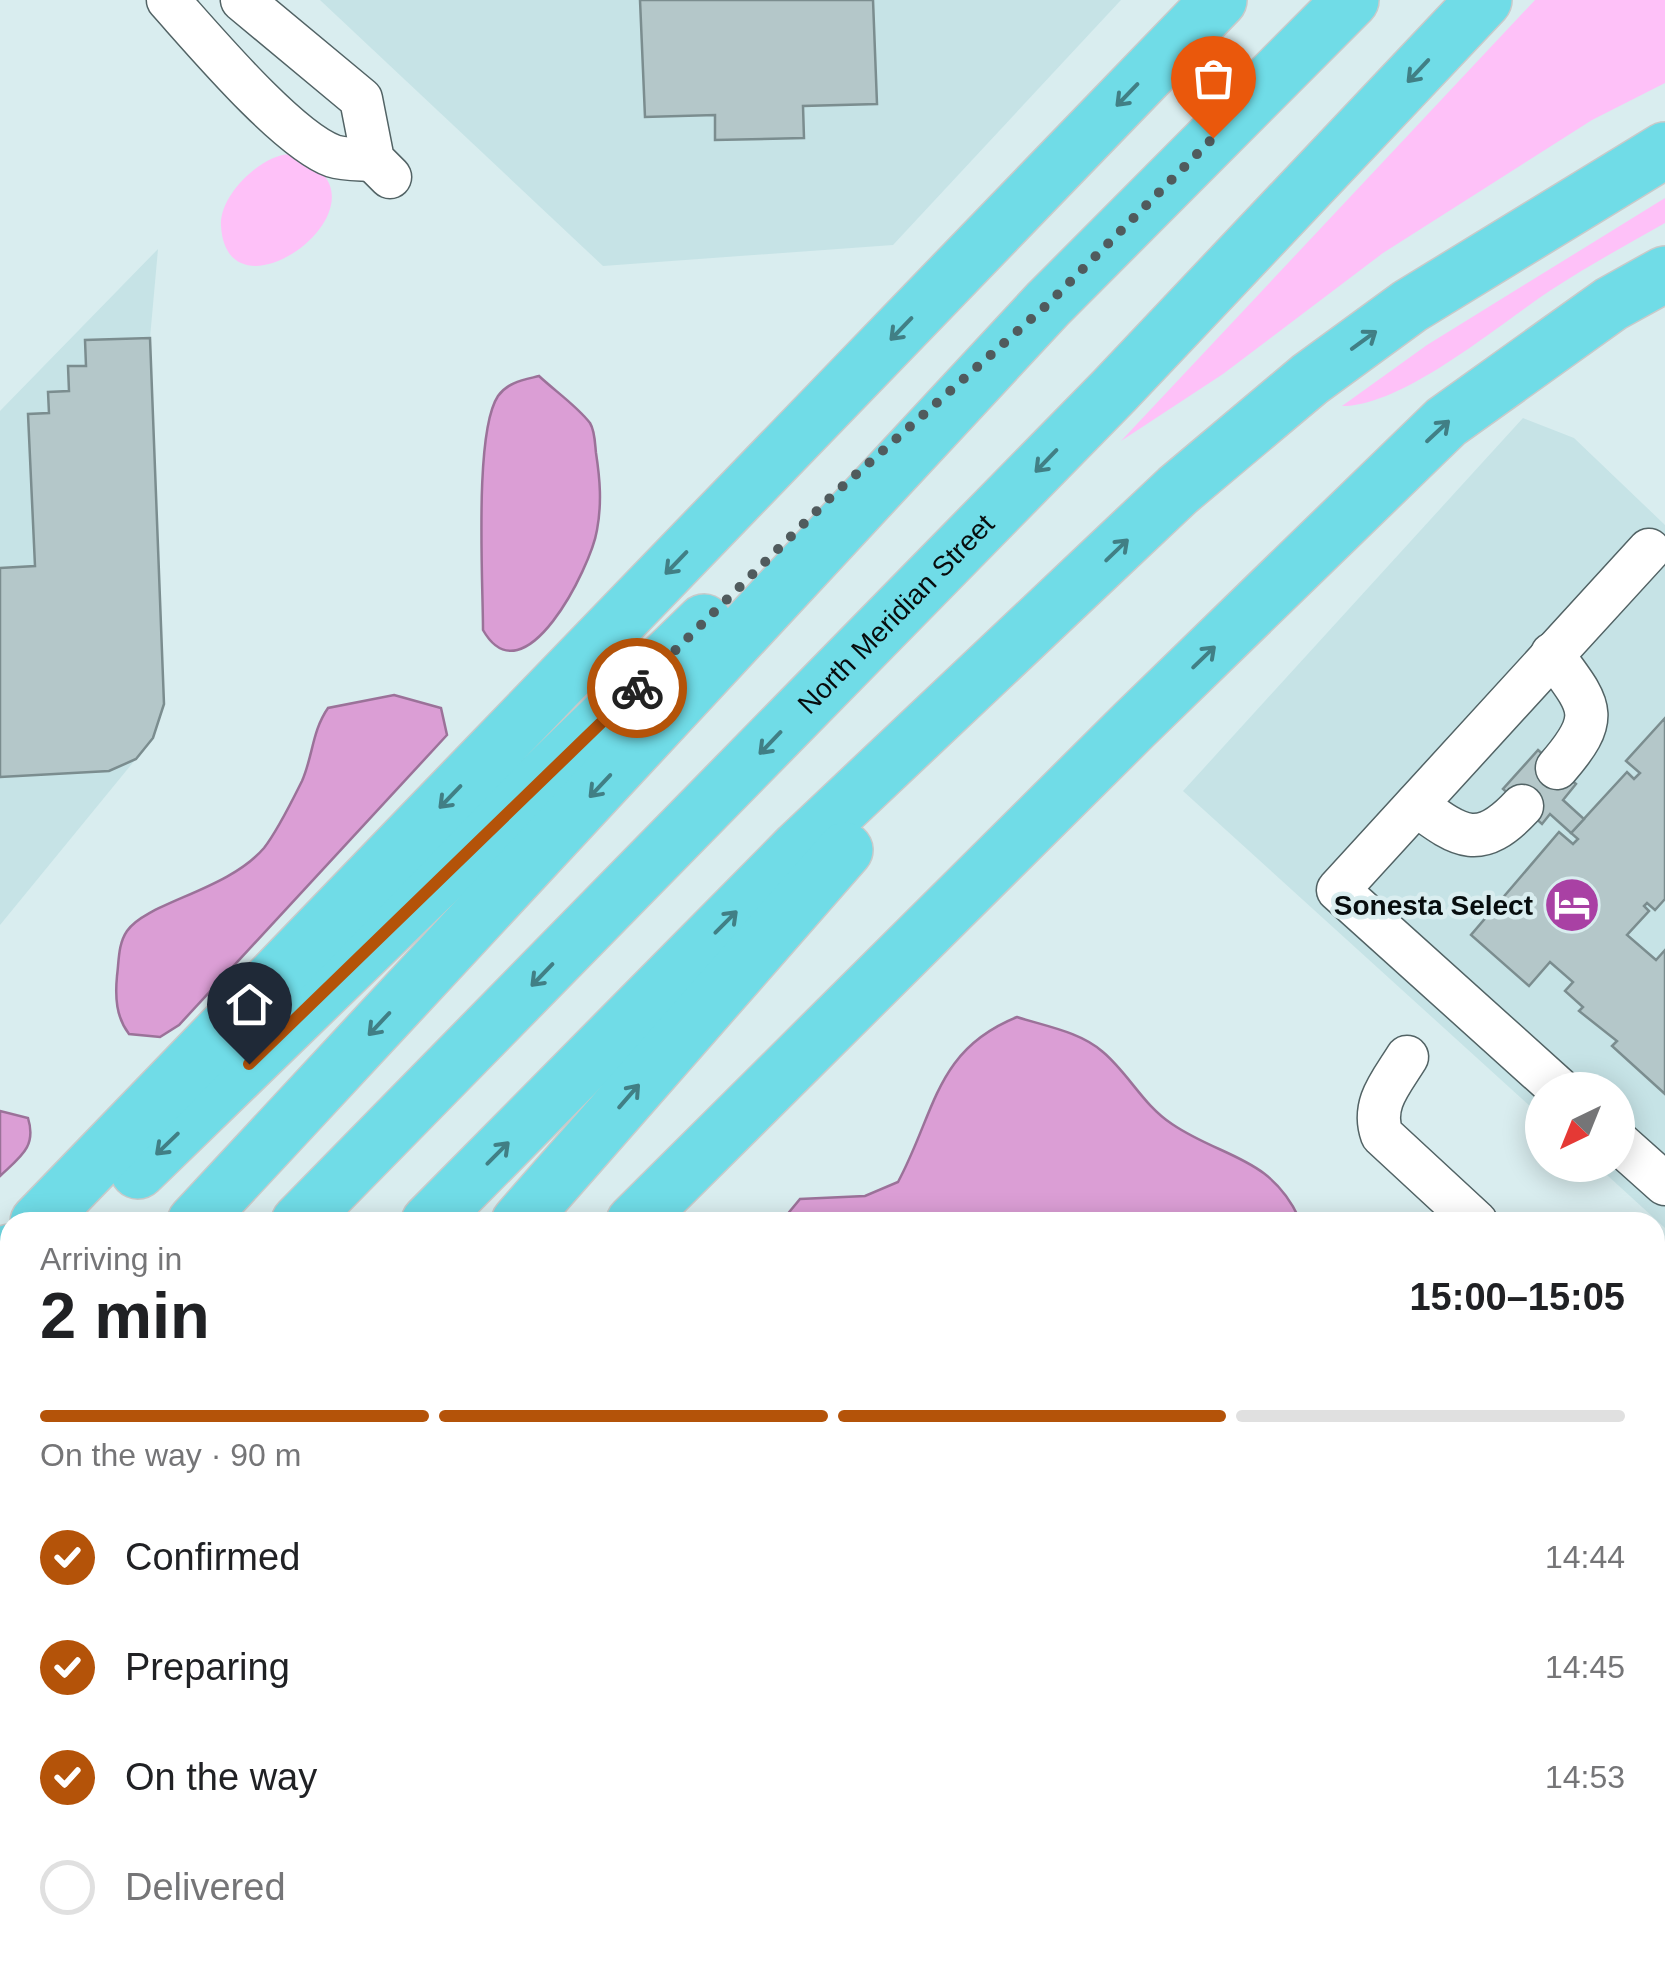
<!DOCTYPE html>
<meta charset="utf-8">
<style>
:root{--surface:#fff;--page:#f2f2f2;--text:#202124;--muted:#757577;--line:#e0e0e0;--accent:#b45309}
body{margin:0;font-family:Helvetica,sans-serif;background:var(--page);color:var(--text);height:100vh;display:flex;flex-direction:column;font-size:38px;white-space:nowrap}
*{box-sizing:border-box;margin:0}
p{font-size:32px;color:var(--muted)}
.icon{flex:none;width:55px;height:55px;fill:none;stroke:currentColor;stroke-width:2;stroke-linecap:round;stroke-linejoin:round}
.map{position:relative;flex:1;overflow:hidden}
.drawer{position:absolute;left:0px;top:1212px;width:1665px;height:752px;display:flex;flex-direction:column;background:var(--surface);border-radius:30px 30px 0 0;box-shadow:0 5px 25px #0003}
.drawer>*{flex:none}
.needle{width:65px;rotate:223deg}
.fabs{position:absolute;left:1525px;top:1072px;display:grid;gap:20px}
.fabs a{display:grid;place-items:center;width:110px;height:110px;border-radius:50%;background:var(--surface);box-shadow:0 5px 25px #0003;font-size:50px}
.pin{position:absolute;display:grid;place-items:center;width:85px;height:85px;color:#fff;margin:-102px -42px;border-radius:50% 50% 50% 0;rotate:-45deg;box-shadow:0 0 10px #0007}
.pin .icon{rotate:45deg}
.courier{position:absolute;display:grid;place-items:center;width:100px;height:100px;margin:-50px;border:8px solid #b45309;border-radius:50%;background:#fff;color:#222;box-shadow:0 2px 12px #0007}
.summary em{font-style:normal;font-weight:800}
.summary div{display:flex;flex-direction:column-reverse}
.summary{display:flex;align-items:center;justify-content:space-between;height:170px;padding:0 40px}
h1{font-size:65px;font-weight:800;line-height:75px}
.bar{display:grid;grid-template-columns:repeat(4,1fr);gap:15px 10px;align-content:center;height:120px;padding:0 40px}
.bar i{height:12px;border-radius:8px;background:var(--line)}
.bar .active{background:var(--accent)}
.bar p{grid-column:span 4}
ol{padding:0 40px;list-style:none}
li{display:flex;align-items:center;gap:30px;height:110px}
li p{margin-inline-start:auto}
li .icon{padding:10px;border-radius:50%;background:var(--accent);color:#fff;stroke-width:4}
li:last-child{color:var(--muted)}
li i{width:55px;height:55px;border:5px solid var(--line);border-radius:50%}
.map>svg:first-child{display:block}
.built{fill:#c6e3e6}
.green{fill:#fec1f8}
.water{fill:#db9ed5;stroke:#9b7299;stroke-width:2.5}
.building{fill:#b4c7c9;stroke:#7b8d8f;stroke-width:2.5}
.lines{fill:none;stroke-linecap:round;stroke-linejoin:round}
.minor-casing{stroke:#526365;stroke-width:45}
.highway-casing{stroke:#c8caca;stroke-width:58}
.path{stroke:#98a7a9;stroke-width:6;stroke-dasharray:10 5;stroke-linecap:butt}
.minor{stroke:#fff;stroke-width:42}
.highway{stroke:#70dce7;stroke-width:55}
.oneway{stroke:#417f85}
.done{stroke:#505b5d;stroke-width:10;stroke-dasharray:0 18}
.route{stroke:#b45309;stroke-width:12}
.labels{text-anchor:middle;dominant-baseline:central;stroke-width:9;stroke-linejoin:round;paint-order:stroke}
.street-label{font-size:28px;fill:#070d0e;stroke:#d9edef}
.poi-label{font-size:28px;font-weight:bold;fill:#070d0e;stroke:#d9edef;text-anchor:end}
</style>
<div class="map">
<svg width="1665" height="1964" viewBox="0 0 1665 1964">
<rect width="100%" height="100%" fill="#d9edef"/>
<g class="built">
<polygon points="320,0 1121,0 893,245 603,266"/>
<polygon points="158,249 150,338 164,704 153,738 0,925 0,411"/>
<polygon points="1523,418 1574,438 1665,525 1665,1228 1596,1165 1618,1165 1618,1090 1542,1090 1542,1117 1183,791"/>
</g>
<g class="green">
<polygon points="1535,0 1665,0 1665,83 1592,120 1383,253 1223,374 1121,441"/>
<path d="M290,154C300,160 316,166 323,174C368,225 227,320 221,226C219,195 261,155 290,154Z"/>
<path d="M1665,198V223C1626,245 1588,266 1551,290C1498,325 1404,406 1342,406L1427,345Z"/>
</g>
<g class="water">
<path d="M539,376C555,391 577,406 590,423C595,431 595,444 596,453C600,479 602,503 597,530C591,567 524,702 483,630C483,581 474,432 498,396C508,382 523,380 539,376Z"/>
<path d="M394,695L441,708L447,735L179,1025L160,1037L129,1034C116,1017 115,997 117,976C119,961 118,944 127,931C147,902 227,891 264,848C278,830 292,801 302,781C313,756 312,731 328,708Z"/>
<path d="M1017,1017C1045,1026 1081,1032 1103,1052C1129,1074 1143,1105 1172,1124C1222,1158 1270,1156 1299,1218L1292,1222H781L800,1199L865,1196L898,1182C936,1111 935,1050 1017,1017Z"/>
<path d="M0,1111L28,1118C37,1147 20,1157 0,1176Z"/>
</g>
<g class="building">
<polygon points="640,0 873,0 877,104 803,106 804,138 715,140 715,115 645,117"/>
<polygon points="150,338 164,704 153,738 136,759 109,771 0,777 0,568 35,566 28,414 49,413 48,392 69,391 68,366 86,366 85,340"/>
<polygon points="1665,718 1665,899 1655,910 1647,903 1644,906 1649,911 1627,935 1656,960 1665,950 1665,1094 1612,1046 1617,1041 1579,1011 1583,1007 1565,991 1573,982 1550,962 1529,986 1471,935 1559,832 1573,844 1578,839 1571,833 1627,772 1634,779 1640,773 1626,761"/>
<polygon points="1538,750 1576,784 1563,800 1584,819 1571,833 1550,814 1542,824 1503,789"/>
</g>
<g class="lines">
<g class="minor-casing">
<g id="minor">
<path d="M168,0C203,39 287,139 333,156C345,160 361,159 373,160"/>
<polyline points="242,0 361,99 373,160 390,177"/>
<path d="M1552,654C1590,706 1603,715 1557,768"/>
<path d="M1416,805C1460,837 1479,852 1522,806"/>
<path d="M1407,1057C1391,1083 1371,1104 1382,1135L1476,1222"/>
<polyline points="1560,1090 1338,890 1649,550"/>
<polyline points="1618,1142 1665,1184"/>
<polyline points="1655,1388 1665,1397"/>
<polyline points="1171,1955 1172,1964"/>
</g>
</g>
<g class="highway-casing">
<g id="highway">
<polyline points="138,1171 704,622"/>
<polyline points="38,1222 1219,0"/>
<polyline points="195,1222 1048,304 1351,0"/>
<path id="s1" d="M299,1222L1114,391L1484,0"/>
<polyline points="429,1222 799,848 1178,490 1310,379 1410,306 1665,150"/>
<polyline points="519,1222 845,850"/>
<polyline points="634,1222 1134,725 1446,422 1611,304 1665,274"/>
<polyline points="0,1262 10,1252"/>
<polyline points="0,1441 10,1430"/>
<polyline points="0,1513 10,1503"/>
<polyline points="0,1650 10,1640"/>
<polyline points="0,1769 10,1759"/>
<polyline points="0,1934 10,1924"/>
</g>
</g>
<polyline class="path" points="1655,1678 1665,1677"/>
<use href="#minor" class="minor"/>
<use href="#highway" class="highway"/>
</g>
<defs><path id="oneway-shaft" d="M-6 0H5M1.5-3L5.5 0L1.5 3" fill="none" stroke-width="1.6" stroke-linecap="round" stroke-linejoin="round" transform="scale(2.5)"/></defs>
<g class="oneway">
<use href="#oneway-shaft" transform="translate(1418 71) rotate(133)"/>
<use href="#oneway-shaft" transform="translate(1127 95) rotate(134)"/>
<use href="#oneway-shaft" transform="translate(901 329) rotate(134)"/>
<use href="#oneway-shaft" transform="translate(1364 340) rotate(-36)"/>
<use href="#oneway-shaft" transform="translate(1438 431) rotate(-43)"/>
<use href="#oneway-shaft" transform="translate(1046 461) rotate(134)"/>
<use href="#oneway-shaft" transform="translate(1117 550) rotate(-44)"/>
<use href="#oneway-shaft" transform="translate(676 563) rotate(134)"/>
<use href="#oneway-shaft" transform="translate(1204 657) rotate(-44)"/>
<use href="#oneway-shaft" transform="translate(770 743) rotate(134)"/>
<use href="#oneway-shaft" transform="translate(600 786) rotate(133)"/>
<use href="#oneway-shaft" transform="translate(450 797) rotate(134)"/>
<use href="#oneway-shaft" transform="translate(726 922) rotate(-45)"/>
<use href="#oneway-shaft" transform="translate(542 975) rotate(134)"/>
<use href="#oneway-shaft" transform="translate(379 1024) rotate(133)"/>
<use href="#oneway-shaft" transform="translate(629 1096) rotate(-49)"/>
<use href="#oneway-shaft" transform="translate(167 1144) rotate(136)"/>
<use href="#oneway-shaft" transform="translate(498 1153) rotate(-45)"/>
</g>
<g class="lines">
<polyline class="done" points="637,688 834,494 1048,304 1213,138"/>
<polyline class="route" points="249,1064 637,688"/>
</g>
<defs>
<g id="hotel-disc" transform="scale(2.875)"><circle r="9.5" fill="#a941a4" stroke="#d9edef"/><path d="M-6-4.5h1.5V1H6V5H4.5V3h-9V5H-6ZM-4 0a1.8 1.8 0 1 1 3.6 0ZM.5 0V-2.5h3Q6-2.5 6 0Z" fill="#fff"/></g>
</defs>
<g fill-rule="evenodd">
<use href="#hotel-disc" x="1572" y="905"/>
</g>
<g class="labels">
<g class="street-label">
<text stroke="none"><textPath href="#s1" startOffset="852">North Meridian Street</textPath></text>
</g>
<g class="poi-label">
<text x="1533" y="905">Sonesta Select</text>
</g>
</g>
</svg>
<div class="fabs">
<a><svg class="needle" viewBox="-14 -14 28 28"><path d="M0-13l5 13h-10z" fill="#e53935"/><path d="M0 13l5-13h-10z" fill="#757577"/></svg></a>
</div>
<div class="pin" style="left:1213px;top:138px;background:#ea580c"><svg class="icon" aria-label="bag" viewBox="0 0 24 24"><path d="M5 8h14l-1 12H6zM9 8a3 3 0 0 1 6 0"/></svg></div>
<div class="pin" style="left:249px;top:1064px;background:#1f2937"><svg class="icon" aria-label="home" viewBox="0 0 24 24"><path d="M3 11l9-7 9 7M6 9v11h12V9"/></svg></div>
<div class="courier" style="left:637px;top:688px"><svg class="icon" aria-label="bike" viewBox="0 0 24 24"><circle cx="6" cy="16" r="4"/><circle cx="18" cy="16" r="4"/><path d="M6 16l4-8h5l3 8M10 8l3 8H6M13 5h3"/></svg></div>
<section class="drawer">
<div class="summary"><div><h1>2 min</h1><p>Arriving in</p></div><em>15:00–15:05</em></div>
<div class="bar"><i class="active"></i><i class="active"></i><i class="active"></i><i></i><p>On the way · 90 m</p></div>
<ol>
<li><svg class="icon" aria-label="check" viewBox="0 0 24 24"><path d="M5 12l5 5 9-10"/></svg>Confirmed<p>14:44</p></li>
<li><svg class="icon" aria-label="check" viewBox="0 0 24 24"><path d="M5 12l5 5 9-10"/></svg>Preparing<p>14:45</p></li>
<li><svg class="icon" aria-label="check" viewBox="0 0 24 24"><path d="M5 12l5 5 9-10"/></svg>On the way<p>14:53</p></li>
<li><i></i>Delivered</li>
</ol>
</section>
</div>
